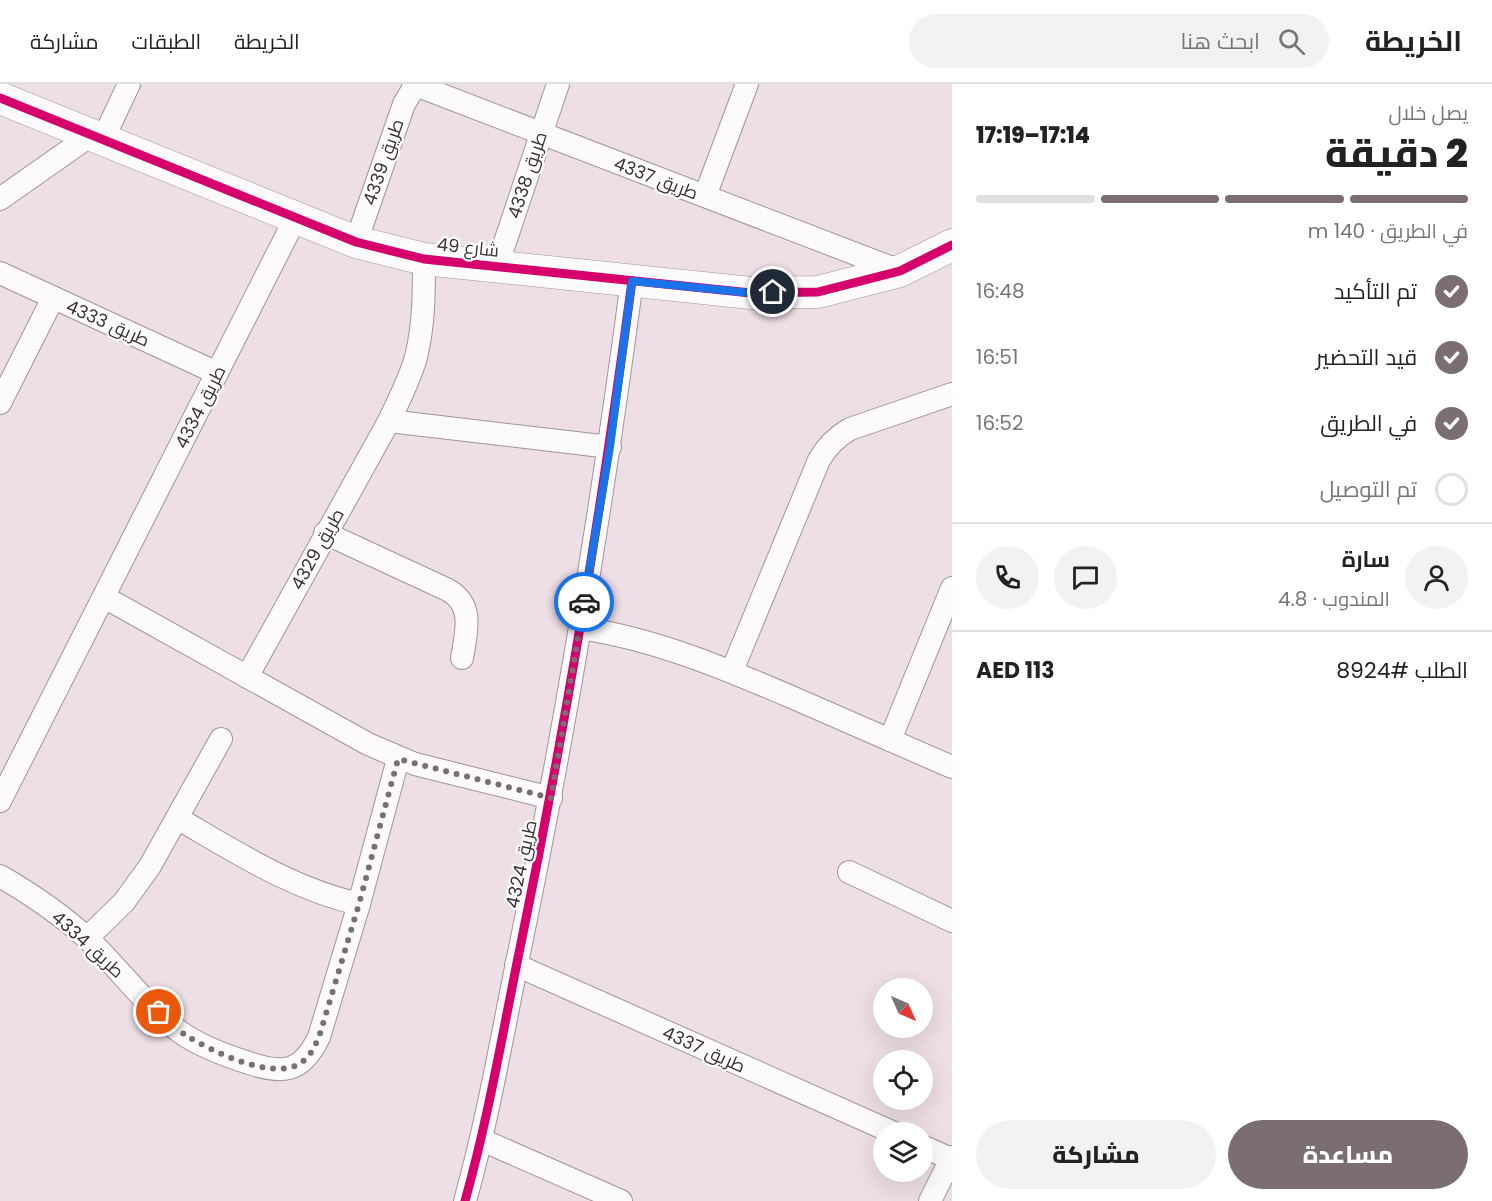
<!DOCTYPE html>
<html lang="ar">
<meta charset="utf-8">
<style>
:root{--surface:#fff;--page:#f2f2f2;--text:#222;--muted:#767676;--line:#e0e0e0;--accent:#7a6d73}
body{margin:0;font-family:Poppins,Cairo,sans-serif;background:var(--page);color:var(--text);direction:rtl;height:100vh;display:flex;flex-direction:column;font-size:22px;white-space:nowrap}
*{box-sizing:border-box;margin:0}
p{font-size:20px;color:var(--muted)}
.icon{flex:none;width:33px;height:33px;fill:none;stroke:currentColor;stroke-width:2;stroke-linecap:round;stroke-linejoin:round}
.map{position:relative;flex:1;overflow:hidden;direction:ltr}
.sheet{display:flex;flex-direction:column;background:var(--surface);width:540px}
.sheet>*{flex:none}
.needle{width:39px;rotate:135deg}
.buttons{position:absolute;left:873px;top:894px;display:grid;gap:12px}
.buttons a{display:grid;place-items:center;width:60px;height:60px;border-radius:50%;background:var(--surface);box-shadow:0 6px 24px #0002;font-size:30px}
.pin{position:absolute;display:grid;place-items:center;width:51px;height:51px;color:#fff;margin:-26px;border:3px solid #fff;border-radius:50%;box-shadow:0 2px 6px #0007}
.courier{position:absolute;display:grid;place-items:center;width:60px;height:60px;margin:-30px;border:4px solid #1a73e8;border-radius:50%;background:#fff;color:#222;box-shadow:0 2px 8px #0007}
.head em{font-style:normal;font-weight:800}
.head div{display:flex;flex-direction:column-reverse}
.head{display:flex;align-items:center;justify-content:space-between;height:102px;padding:0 24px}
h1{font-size:39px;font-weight:800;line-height:45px}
.bar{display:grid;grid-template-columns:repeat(4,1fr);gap:9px 6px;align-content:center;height:72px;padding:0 24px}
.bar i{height:8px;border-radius:4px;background:var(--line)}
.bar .selected{background:var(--accent)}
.bar p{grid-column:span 4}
.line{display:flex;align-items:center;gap:15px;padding:0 24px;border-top:2px solid var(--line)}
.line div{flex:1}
.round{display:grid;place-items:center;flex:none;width:63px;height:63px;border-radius:32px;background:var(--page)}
ol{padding:0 24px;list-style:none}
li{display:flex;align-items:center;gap:18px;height:66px}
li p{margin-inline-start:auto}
li .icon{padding:6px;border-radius:50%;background:var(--accent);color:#fff;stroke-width:4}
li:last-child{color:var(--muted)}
li i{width:33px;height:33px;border:3px solid var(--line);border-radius:50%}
.cta{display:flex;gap:12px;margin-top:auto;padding:12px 24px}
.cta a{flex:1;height:69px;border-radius:36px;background:var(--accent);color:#fff;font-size:24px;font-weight:800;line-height:69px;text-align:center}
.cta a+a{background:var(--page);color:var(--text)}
header{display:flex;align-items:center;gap:36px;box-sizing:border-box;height:84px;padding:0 30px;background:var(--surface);border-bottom:2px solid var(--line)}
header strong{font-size:28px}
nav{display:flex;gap:33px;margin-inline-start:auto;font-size:21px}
.search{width:420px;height:54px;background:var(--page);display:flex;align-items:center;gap:15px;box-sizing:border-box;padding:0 21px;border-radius:33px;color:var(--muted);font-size:22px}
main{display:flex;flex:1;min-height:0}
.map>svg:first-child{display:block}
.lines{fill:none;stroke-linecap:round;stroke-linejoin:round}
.street-casing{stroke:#a0949a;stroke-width:24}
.secondary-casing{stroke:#a0949a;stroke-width:33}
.street{stroke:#fcfafb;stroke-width:22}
.secondary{stroke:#fcfafb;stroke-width:32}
.cycleway-casing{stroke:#fff;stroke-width:13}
.cycleway{stroke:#d6006c;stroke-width:9}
.done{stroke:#7a6d73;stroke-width:6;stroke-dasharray:0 10.8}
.route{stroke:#1a73e8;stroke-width:8}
.labels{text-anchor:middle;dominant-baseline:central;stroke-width:4.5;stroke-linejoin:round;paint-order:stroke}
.street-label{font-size:18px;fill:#3b3035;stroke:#fff}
</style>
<header>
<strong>الخريطة</strong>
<div class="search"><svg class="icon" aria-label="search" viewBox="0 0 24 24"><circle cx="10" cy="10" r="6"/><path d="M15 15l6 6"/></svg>ابحث هنا</div>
<nav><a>الخريطة</a><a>الطبقات</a><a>مشاركة</a></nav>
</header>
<main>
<section class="sheet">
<div class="head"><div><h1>2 دقيقة</h1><p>يصل خلال</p></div><em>17:14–17:19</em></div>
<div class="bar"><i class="selected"></i><i class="selected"></i><i class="selected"></i><i></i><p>في الطريق · 140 m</p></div>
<ol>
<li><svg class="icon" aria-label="check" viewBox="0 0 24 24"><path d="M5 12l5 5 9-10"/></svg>تم التأكيد<p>16:48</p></li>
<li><svg class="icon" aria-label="check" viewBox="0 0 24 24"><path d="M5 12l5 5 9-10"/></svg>قيد التحضير<p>16:51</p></li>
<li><svg class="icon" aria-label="check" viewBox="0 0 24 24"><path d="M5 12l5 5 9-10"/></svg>في الطريق<p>16:52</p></li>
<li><i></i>تم التوصيل</li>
</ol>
<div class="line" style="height:108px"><a class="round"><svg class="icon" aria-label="person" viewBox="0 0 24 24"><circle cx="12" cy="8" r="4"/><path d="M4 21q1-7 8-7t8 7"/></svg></a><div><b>سارة</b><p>المندوب · 4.8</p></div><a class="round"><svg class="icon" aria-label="chat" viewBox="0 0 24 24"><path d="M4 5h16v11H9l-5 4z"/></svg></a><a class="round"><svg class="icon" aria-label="phone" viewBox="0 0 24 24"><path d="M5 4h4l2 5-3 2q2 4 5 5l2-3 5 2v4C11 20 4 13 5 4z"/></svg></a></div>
<div class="line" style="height:78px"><div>الطلب #8924</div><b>AED 113</b></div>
<div class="cta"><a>مساعدة</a><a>مشاركة</a></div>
</section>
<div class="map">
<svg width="952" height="1117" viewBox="0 0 952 1117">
<rect width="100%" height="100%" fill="#eedee6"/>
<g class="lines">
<g class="street-casing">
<g id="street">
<polyline points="413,0 900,187"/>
<polyline points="103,55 129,0"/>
<polyline points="705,112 747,0"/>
<polyline points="0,115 91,51"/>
<polyline points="356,158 404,20 416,0"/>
<polyline points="497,182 558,0"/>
<polyline points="0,189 217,289"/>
<polyline points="0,319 53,214"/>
<polyline points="389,337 610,363"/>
<path d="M325,449L448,506C475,521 466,549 462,574"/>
<polyline points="104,513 368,660 415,680 551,714"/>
<path d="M580,544C656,555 726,585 796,615C848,638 900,660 952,683"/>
<path d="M732,587L819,376C827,362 836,353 850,345L952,310"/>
<path d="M247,593L389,337C399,316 410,295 416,273C424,241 424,208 424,175"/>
<polyline points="890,656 952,504"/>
<polyline points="0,717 296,133"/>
<path d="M177,734C236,768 292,805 359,820"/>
<polyline points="849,788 952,837"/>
<path d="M0,792C31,810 62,831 89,856C120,885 151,929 186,952C205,964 227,972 249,979C284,991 302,988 319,953L359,820L398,675"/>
<polyline points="87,854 124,818 150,782 221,655"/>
<polyline points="516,881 892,1048"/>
<polyline points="482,1056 621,1117"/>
<polyline points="922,1062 951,1075"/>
<path d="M465,1117C488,1035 502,952 519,869C565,647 602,423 632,197"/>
<polyline points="930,1117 952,1073"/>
</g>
</g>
<g class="secondary-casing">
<polyline id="secondary" points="0,14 356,158 424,175 751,209 818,208 900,187 952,161"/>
</g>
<use href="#street" class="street"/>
<use href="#secondary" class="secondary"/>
<g class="cycleway-casing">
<g id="cycleway">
<polyline points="0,14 356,158 424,175 751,209 818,208 900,187 952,161"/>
<path d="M465,1117C488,1035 502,952 519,869C565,647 602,423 632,197"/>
</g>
</g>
<use href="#cycleway" class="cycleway"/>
</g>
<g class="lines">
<path class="done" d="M159,928C168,936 177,946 187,952C211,967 269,995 297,981C309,975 314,964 319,953L359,820L398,675L551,714L584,518"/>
<polyline class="route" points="584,518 610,363 632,197 751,209 773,208"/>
</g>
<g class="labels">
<g class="street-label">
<text transform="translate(383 78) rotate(-71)">طريق 4339</text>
<text transform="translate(527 91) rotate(-72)">طريق 4338</text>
<text transform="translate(656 94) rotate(21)">طريق 4337</text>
<text transform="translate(468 163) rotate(6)">شارع 49</text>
<text transform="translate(108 239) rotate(24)">طريق 4333</text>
<text transform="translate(200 323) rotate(-63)">طريق 4334</text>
<text transform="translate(317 465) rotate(-61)">طريق 4329</text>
<text transform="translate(521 780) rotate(-78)">طريق 4324</text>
<text transform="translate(88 860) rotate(42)">طريق 4334</text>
<text transform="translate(704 965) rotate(24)">طريق 4337</text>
</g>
</g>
</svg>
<div class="buttons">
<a><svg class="needle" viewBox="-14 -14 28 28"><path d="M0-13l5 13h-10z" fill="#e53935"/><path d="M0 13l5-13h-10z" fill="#767676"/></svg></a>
<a><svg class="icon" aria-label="locate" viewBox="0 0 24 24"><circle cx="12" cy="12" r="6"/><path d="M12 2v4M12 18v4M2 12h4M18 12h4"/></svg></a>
<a><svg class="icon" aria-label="layers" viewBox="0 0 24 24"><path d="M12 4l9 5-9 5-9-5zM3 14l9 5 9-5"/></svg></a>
</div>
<div class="pin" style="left:159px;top:928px;background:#ea580c"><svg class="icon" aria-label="bag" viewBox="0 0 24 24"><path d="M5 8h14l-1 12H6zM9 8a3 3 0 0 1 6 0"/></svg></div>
<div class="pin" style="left:773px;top:208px;background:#1f2937"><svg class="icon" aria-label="home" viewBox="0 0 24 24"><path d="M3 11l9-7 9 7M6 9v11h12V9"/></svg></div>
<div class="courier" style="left:584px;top:518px"><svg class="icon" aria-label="car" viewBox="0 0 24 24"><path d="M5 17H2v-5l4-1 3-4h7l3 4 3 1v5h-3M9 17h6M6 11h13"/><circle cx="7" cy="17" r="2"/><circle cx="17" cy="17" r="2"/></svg></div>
</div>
</main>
